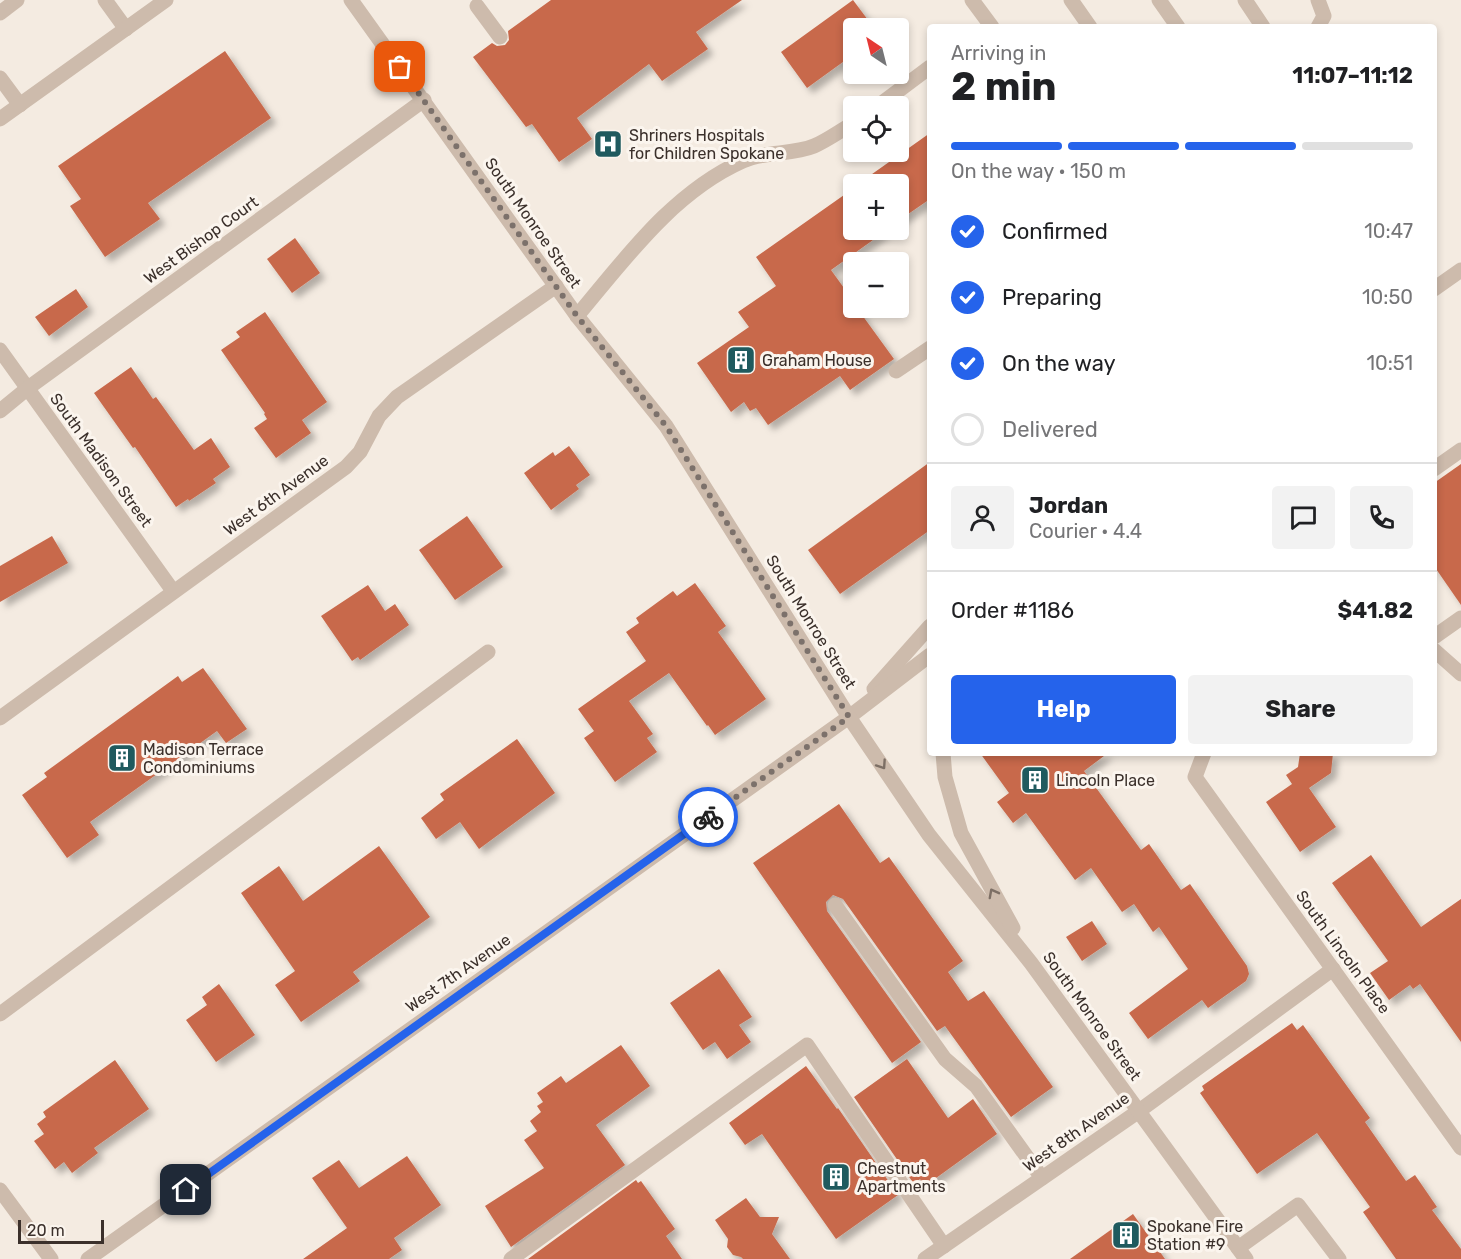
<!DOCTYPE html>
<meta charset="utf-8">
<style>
:root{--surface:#fff;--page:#f2f2f2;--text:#202124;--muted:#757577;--line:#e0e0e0;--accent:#2563eb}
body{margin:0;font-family:Rubik,sans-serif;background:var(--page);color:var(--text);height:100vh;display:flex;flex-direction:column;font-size:22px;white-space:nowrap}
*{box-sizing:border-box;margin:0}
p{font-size:20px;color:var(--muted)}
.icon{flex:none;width:33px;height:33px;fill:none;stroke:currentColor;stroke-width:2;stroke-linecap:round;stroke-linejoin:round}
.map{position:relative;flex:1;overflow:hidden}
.sheet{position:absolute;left:927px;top:24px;width:510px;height:732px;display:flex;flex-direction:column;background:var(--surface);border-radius:6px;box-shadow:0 3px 9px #0003}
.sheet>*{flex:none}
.needle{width:39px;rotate:325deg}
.fabs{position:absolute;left:843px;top:18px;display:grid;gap:12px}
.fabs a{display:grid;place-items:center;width:66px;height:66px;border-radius:6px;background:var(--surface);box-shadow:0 3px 9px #0003;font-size:30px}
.scale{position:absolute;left:18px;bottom:15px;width:86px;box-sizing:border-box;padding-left:6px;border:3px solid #3b302b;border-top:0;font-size:16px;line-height:21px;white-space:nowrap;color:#3b302b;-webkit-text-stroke:4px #fbf5ee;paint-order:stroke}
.pin{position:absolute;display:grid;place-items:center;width:51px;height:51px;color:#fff;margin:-26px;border-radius:12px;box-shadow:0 3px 9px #0006}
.courier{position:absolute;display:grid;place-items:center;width:60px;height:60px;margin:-30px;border:4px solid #2563eb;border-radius:50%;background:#fff;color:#222;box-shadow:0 2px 8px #0007}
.overview em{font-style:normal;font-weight:700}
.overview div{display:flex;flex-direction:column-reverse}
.overview{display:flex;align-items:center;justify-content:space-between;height:102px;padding:0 24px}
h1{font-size:39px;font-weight:700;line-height:45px}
.bar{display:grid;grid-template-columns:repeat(4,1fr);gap:9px 6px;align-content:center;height:72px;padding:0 24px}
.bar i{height:8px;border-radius:4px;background:var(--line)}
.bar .current{background:var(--accent)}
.bar p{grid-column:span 4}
.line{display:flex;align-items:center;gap:15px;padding:0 24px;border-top:2px solid var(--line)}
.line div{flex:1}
.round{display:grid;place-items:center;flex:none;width:63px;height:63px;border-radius:6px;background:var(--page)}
ol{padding:0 24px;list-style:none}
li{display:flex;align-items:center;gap:18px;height:66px}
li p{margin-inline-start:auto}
li .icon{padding:6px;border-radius:50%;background:var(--accent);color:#fff;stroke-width:4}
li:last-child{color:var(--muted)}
li i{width:33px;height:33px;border:3px solid var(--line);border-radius:50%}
.button{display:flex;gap:12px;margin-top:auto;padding:12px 24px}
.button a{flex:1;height:69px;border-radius:6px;background:var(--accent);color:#fff;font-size:24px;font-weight:700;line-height:69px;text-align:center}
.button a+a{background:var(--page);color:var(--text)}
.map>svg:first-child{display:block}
.building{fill:#c8694b;filter:url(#shadow)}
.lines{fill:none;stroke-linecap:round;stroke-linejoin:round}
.service{stroke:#cdbbac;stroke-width:15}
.minor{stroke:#cdbbac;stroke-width:15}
.tertiary{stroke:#cdbbac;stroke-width:15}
.oneway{stroke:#7d6f65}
.done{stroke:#7c716b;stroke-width:6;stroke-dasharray:0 10.8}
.route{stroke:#2563eb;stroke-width:8}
.labels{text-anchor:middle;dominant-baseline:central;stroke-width:6;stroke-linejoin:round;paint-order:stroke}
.poi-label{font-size:16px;fill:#3b302b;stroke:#fbf5ee;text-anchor:start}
.street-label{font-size:16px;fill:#3b302b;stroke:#fbf5ee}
</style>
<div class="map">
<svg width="1461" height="1259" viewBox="0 0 1461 1259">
<defs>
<filter id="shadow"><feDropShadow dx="5.5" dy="5.5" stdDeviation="3" flood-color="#0004"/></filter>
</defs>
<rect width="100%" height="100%" fill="#f4ebe1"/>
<g class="building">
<polygon points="551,0 742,0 696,32 708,49 662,81 649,64 577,118 592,139 559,162 532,124 526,127 473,57 492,43 497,46 505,45 509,40 508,31"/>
<polygon points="853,0 874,28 854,28 854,54 807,88 781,52"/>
<polygon points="225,51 271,118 148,203 160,219 105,257 70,206 81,199 58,166"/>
<polygon points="930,133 930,199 898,221 898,184 858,184"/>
<polygon points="854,188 854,230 887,230 831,270 854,302 854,308 857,308 894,359 850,390 840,376 768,425 756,408 750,411 744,402 731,412 697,363 749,327 738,312 776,286 756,257"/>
<polygon points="295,238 320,273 292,293 267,259"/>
<polygon points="76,289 88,307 49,336 35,317"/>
<polygon points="265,312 327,402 302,420 311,433 276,458 254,428 267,419 264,414 265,413 221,350 240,337 236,332"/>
<polygon points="131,367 153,399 156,397 194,450 211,438 230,467 213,479 216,483 189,501 188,499 176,507 135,447 133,448 94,393"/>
<polygon points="569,446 590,475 576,485 579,489 551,510 524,473 553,452 555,456"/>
<polygon points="930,462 930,530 840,594 808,550"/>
<polygon points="1461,464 1461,605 1434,566 1434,483"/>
<polygon points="467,516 503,567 455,600 419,550"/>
<polygon points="52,536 68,563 0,602 0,566"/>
<polygon points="695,583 726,626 718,632 766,699 715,735 708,725 707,726 669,673 629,701 653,734 647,738 657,752 615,782 584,738 594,731 578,709 646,661 626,632 639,623 636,618 673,591 677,596"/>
<polygon points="368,585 385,611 395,604 409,625 360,660 358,657 352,661 321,616"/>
<polygon points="203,668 247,729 226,743 217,731 90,822 99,835 67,858 22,795 47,777 44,773 178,676 182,682"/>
<polygon points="517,739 555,793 479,849 460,822 436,839 421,818 444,800 440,794"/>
<polygon points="980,753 1108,753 1084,771 1141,850 1149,844 1181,890 1190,884 1247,966 1249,974 1246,981 1208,1008 1202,1000 1148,1039 1129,1013 1188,969 1159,927 1153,932 1134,904 1122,912 1091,868 1075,880 1026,813 1013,823 997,802 1009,793"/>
<polygon points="1300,753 1333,753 1331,773 1309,788 1336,827 1300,852 1266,802 1292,784 1286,775 1298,767"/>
<polygon points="839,804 880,863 889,857 963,961 948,972 968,1001 984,991 1053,1087 1011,1117 945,1026 937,1031 843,899 833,895 826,902 827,911 921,1042 892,1063 753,863"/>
<polygon points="379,846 430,917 353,972 360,981 301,1022 275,985 295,971 241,893 279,866 303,901"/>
<polygon points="1371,855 1421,927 1461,899 1461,1042 1420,984 1413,989 1410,985 1389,1000 1370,973 1388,961 1332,883"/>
<polygon points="1092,921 1107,944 1082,961 1066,937"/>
<polygon points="719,969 752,1017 739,1025 751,1042 727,1059 715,1042 703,1050 670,1003"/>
<polygon points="219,984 255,1035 216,1062 186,1020 207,1005 202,997"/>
<polygon points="1292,1023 1297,1030 1303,1025 1339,1075 1370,1118 1365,1122 1406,1181 1415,1175 1437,1207 1432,1210 1461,1249 1461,1259 1396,1259 1363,1212 1370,1207 1317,1133 1257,1174 1200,1093 1204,1090 1202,1086"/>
<polygon points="621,1045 650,1086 596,1125 625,1165 511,1247 485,1206 544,1168 524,1140 537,1131 530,1121 541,1112 537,1106 543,1102 537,1093 561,1076 566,1083"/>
<polygon points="907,1059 948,1118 973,1099 997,1134 925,1186 920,1179 914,1184 854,1097"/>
<polygon points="115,1060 149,1109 94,1148 98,1153 72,1173 64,1162 55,1169 34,1141 44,1134 37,1124 46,1117 43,1112"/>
<polygon points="806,1066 837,1109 838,1108 898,1195 836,1239 762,1134 745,1145 729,1123"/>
<polygon points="407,1156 441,1205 394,1238 402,1250 389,1259 303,1259 347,1228 312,1178 339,1160 359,1188"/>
<polygon points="636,1180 638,1183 641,1181 675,1229 666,1236 682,1259 528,1259"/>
<polygon points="746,1198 760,1217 779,1217 772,1234 790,1259 743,1259 741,1257 733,1255 727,1247 728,1239 715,1220"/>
<polygon points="1133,1214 1165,1259 1070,1259"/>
</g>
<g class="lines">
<g class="service">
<polyline points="105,0 126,29"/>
<polyline points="1071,0 1090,27"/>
<polyline points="1159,0 1178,27"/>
<polyline points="1245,0 1263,27"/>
<polyline points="1318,0 1324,16 1318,27"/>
<polyline points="477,6 500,37"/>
<polyline points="0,13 17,0"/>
<polyline points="0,78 20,105"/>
<polyline points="896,371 930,348"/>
<polyline points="1434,469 1461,450"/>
<polyline points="1434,637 1461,618"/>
<polyline points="835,905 945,1059 976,1086 1042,1178"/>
<polyline points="0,1014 488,652"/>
<polyline points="1238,1248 1298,1205 1339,1259"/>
<polyline points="511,1259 807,1045 944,1246"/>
</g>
<g class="minor">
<polyline points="878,106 930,67"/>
<polyline points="0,119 166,0"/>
<polyline points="1434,289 1461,270"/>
<path d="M577,316C625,259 673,192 743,161C765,151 792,155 814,146C828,140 841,130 854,123"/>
<polyline points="0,350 173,591"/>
<polyline points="0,411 28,388 424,100"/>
<polyline points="1434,650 1461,674"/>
<polyline points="874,689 930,626"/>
<polyline points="0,718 346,467 360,452 379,416 397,397 556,286"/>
<polyline points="1204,753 1195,777 1461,1148"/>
<polyline points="0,1190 51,1259"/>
<polyline points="88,1259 849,717 930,655"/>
<polyline points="925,1259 1139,1111 1333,969"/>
</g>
<g class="tertiary">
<polyline points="351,0 577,316 666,426 849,717 929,835 1031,963 1246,1259"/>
<polyline points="972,0 992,27"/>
<polyline points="943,753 945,777 961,833 1013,928"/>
</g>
</g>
<defs><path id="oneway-chevron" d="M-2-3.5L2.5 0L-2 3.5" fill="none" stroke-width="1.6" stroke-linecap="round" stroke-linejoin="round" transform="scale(1.5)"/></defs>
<g class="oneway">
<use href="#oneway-chevron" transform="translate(882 765) rotate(56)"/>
<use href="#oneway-chevron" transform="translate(993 893) rotate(-118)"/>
</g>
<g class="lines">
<polyline class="done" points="400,67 577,316 666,426 849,717 708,817"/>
<polyline class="route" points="186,1190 708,817"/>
</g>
<defs>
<g id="hospital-square" transform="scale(1.5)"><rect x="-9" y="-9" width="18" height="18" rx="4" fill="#1f5a5e" stroke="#fbf5ee"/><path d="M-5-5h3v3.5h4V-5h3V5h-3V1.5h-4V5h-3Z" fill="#fff"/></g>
<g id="building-square" transform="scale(1.5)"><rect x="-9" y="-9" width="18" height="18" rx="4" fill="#1f5a5e" stroke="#fbf5ee"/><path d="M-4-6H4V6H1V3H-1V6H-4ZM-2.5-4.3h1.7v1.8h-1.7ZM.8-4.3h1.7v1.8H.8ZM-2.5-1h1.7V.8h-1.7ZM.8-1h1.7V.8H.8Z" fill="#fff"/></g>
</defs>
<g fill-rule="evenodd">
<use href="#hospital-square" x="608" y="144"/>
<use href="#building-square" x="741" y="360"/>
<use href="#building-square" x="122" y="758"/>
<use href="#building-square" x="1035" y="780"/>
<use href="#building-square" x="836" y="1177"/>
<use href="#building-square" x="1126" y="1235"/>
</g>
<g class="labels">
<g class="poi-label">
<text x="629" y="135">Shriners Hospitals<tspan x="629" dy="18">for Children Spokane</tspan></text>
<text x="762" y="360">Graham House</text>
<text x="143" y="749">Madison Terrace<tspan x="143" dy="18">Condominiums</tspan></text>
<text x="1056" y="780">Lincoln Place</text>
<text x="857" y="1168">Chestnut<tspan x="857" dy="18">Apartments</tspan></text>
<text x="1147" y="1226">Spokane Fire<tspan x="1147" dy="18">Station #9</tspan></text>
</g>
<g class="street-label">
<text transform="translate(533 223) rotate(55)">South Monroe Street</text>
<text transform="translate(201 240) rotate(-36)">West Bishop Court</text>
<text transform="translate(101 460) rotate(54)">South Madison Street</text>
<text transform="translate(276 495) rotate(-36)">West 6th Avenue</text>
<text transform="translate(811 622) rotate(58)">South Monroe Street</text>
<text transform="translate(1343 952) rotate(54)">South Lincoln Place</text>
<text transform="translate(458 973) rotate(-35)">West 7th Avenue</text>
<text transform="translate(1092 1016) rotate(54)">South Monroe Street</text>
<text transform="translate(1076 1132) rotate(-35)">West 8th Avenue</text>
</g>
</g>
</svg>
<div class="fabs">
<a><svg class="needle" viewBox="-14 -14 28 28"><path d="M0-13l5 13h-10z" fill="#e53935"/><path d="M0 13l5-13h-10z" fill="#757577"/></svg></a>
<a><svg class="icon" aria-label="locate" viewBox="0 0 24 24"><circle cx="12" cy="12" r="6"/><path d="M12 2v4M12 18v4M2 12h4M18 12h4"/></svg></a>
<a>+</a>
<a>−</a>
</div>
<div class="scale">20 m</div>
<div class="pin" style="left:400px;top:67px;background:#ea580c"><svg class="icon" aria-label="bag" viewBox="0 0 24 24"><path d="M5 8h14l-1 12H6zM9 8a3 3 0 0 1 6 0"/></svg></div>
<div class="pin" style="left:186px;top:1190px;background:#1f2937"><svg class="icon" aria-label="home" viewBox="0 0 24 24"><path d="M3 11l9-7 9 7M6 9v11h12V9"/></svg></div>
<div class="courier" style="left:708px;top:817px"><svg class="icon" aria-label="bike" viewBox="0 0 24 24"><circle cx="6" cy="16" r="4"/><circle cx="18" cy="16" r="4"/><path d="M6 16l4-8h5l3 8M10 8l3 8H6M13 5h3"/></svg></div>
<section class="sheet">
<div class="overview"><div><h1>2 min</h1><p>Arriving in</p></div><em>11:07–11:12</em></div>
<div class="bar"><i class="current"></i><i class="current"></i><i class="current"></i><i></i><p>On the way · 150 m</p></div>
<ol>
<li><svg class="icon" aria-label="check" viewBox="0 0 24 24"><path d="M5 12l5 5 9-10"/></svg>Confirmed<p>10:47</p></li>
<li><svg class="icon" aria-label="check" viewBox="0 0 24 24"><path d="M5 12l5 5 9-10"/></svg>Preparing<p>10:50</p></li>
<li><svg class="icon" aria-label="check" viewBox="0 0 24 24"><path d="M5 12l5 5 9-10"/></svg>On the way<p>10:51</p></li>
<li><i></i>Delivered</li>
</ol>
<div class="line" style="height:108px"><a class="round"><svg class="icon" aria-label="person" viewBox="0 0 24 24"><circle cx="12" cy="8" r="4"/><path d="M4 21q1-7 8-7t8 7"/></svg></a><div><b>Jordan</b><p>Courier · 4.4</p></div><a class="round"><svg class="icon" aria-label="chat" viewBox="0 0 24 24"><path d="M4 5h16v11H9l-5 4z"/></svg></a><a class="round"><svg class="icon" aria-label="phone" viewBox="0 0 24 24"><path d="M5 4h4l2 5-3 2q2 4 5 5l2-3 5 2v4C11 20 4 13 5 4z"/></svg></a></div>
<div class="line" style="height:78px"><div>Order #1186</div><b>$41.82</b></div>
<div class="button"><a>Help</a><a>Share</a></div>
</section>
</div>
